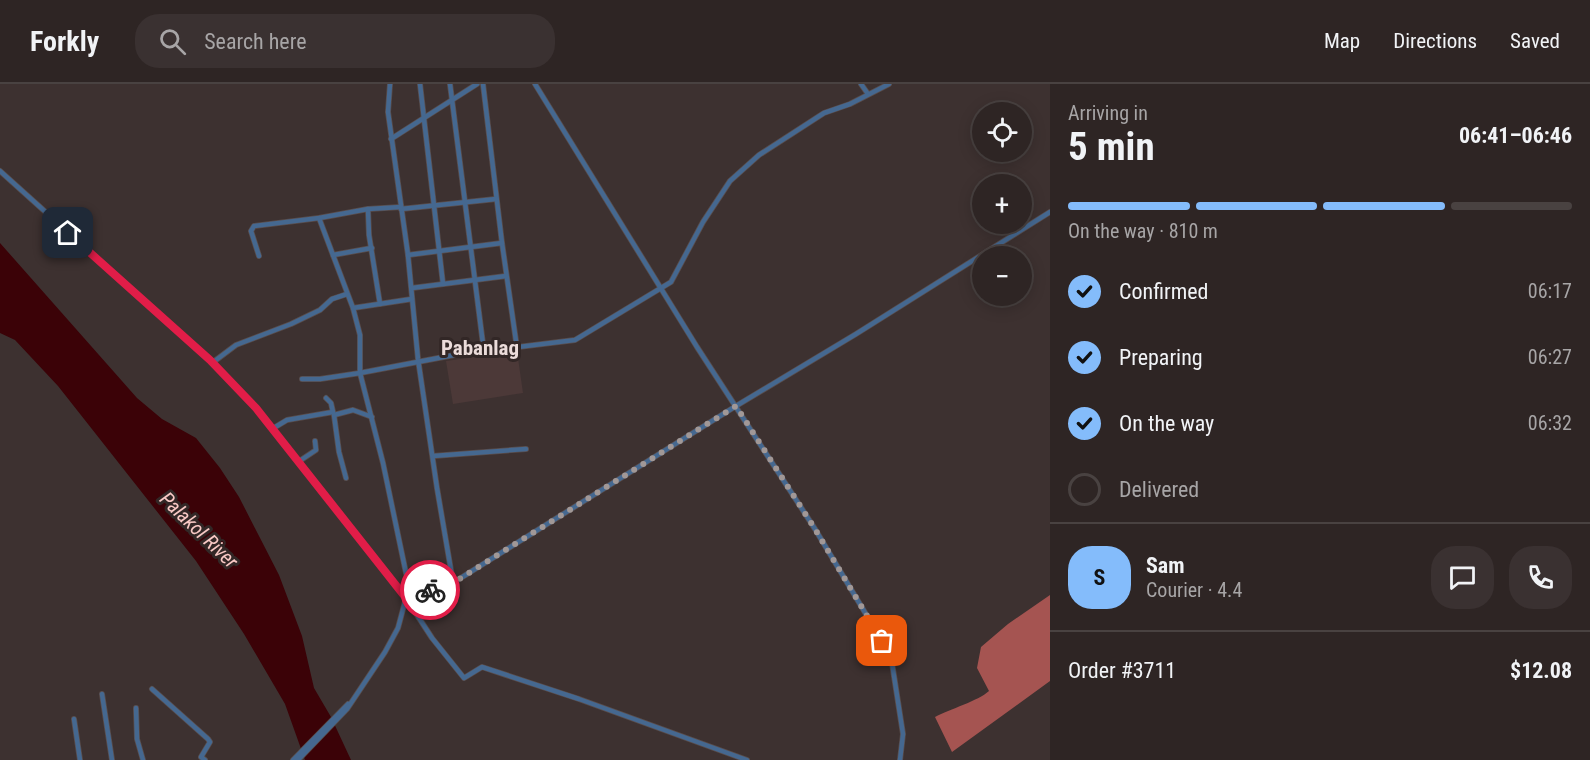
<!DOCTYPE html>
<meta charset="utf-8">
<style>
:root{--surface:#2e2524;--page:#3a3131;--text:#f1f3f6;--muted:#a7a5a6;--line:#494241;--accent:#84bcfb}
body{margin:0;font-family:"Roboto Condensed",sans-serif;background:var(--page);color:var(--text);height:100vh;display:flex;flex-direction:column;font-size:22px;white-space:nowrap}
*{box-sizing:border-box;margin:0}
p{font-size:20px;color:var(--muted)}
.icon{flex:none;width:33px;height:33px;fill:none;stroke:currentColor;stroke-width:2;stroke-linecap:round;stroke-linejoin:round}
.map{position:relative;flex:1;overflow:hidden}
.side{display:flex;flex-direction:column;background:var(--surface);width:540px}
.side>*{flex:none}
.tools{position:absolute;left:972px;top:18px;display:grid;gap:12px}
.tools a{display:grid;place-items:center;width:60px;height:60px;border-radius:50%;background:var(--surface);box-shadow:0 3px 15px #0003,0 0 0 2px var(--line);font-size:30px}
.pin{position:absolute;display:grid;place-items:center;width:51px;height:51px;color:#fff;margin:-26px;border-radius:12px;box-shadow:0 3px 9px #0006}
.courier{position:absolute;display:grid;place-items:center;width:60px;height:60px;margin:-30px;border:4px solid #e11d48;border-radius:50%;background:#fff;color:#222;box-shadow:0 2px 8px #0007}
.headline em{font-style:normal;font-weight:700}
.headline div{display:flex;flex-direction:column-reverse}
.headline{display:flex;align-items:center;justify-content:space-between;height:102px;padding:0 18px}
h1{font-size:39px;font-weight:700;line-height:45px}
.bar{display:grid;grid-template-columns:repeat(4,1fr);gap:9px 6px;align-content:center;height:72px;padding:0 18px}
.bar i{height:8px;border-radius:4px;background:var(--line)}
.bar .active{background:var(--accent)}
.bar p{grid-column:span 4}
.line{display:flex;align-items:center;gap:15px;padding:0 18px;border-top:2px solid var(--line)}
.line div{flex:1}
.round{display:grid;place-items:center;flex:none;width:63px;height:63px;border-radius:24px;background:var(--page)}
ol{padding:0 18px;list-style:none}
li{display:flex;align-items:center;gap:18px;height:66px}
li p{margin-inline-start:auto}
li .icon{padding:6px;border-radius:50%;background:var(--accent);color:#111;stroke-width:4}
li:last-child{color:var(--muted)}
li i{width:33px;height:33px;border:3px solid var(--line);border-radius:50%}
header{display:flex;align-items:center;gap:36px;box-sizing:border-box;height:84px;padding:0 30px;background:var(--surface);border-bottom:2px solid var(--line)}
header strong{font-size:28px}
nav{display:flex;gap:33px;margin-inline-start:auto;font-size:21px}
.search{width:420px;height:54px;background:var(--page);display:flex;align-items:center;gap:15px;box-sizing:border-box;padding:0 21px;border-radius:24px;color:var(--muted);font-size:22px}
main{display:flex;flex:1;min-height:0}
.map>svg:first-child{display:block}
.built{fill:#4c3938}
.forest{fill:#a55451}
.water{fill:#3b0207}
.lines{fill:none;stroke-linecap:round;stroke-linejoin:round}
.street-casing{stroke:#594d4c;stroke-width:6}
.street{stroke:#456890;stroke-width:4.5}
.done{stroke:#a19897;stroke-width:6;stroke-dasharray:0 10.8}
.route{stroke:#e11d48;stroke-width:8}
.labels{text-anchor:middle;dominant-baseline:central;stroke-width:6;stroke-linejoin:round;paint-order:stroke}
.water-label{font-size:20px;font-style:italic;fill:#f9c9c5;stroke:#322726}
.quarter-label{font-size:21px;font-weight:bold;fill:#ebdcda;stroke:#322726}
</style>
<header>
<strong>Forkly</strong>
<div class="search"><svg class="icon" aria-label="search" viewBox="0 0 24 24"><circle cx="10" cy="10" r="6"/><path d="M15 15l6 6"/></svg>Search here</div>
<nav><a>Map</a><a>Directions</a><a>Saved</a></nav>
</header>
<main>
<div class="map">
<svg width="1050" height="676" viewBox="0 0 1050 676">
<rect width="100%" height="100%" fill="#3d3130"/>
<polygon class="built" points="517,267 523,309 453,320 446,277"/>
<path class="forest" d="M1050,511V597L952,668L935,633C950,625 978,617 989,607L977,584L981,563L1008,540Z"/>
<polygon class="water" points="0,159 137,314 162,335 196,354 220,384 239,413 279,491 302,552 314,604 331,633 351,676 305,676 285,620 244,550 196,477 58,302 15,256 0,249"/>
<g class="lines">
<g class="street-casing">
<g id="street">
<polyline points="390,0 388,28 408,171 418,275 437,404 453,498"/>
<polyline points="420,0 443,200"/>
<polyline points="450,0 484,268"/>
<polyline points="483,0 502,159 517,264"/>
<polyline points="535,0 697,263 815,445 882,557 892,579 903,650 900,676"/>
<polyline points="861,0 868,10"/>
<polyline points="391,55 477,0"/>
<polyline points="0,87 210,276 256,324 406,514 432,554 464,594 482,583 579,615 747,676"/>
<polyline points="368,125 369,151 380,220"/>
<polyline points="401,125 496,115"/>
<polyline points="319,134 353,224 360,251 360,289 383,379 411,513"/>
<polyline points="333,171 372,164"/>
<polyline points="408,171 502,159"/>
<polyline points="259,172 251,147 254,142 319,134 368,125 401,123"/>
<polyline points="412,204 506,192"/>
<polyline points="353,224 412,215"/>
<polyline points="212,279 236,261 291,240 320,226 332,215 347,210"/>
<polyline points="302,295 320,295 360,289 454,271 575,256 671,198 703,138 730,97 759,71 824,29 850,20 889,0"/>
<polyline points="326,314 331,319 333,328"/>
<polyline points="272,345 287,336 333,328"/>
<polyline points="433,372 526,365"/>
<polyline points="298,378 316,366 315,357"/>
<polyline points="346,394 339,368 334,331 353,326 372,333"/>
<polyline points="406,514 456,497 736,322 856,250 1050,128"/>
<polyline points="152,605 208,655 210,658 201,673 205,676"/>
<polyline points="102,610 112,676"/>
<polyline points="136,624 137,655 143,676"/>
<polyline points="74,635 80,676"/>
<polyline points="293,676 348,620"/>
<polyline points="298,676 347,625 385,568 398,544 406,514"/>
</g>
</g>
<use href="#street" class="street"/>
</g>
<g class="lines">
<polyline class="done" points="430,506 456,497 736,322 815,445 882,557"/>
<polyline class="route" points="68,149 210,276 256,324 406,514 430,506"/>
</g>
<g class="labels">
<g class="water-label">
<text transform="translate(199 446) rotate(44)">Palakol River</text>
</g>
<g class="quarter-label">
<text x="480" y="264">Pabanlag</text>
</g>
</g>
</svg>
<div class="tools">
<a><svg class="icon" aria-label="locate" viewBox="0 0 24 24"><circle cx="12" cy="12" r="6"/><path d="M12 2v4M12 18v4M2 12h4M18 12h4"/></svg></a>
<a>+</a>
<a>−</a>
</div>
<div class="pin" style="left:882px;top:557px;background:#ea580c"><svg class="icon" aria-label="bag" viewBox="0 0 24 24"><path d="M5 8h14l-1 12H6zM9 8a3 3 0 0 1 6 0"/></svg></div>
<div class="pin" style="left:68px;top:149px;background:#1f2937"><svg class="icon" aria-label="home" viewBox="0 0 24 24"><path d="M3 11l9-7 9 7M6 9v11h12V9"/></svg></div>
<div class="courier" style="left:430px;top:506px"><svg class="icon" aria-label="bike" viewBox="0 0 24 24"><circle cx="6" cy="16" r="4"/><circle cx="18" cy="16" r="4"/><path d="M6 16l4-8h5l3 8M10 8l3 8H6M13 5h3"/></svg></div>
</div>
<section class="side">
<div class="headline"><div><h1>5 min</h1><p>Arriving in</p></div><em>06:41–06:46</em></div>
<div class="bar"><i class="active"></i><i class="active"></i><i class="active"></i><i></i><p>On the way · 810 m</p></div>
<ol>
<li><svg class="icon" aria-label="check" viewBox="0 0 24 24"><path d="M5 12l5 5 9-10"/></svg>Confirmed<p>06:17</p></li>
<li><svg class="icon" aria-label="check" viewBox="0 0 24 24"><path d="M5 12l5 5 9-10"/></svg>Preparing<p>06:27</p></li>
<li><svg class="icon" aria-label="check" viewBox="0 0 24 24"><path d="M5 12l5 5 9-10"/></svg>On the way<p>06:32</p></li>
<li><i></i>Delivered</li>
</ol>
<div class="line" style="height:108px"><b class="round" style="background:var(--accent);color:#111">S</b><div><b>Sam</b><p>Courier · 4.4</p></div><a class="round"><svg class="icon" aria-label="chat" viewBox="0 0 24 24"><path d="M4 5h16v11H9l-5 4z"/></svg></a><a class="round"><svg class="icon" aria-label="phone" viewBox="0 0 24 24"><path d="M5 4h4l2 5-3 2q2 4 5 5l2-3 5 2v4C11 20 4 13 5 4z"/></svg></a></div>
<div class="line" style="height:78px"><div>Order #3711</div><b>$12.08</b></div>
</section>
</main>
